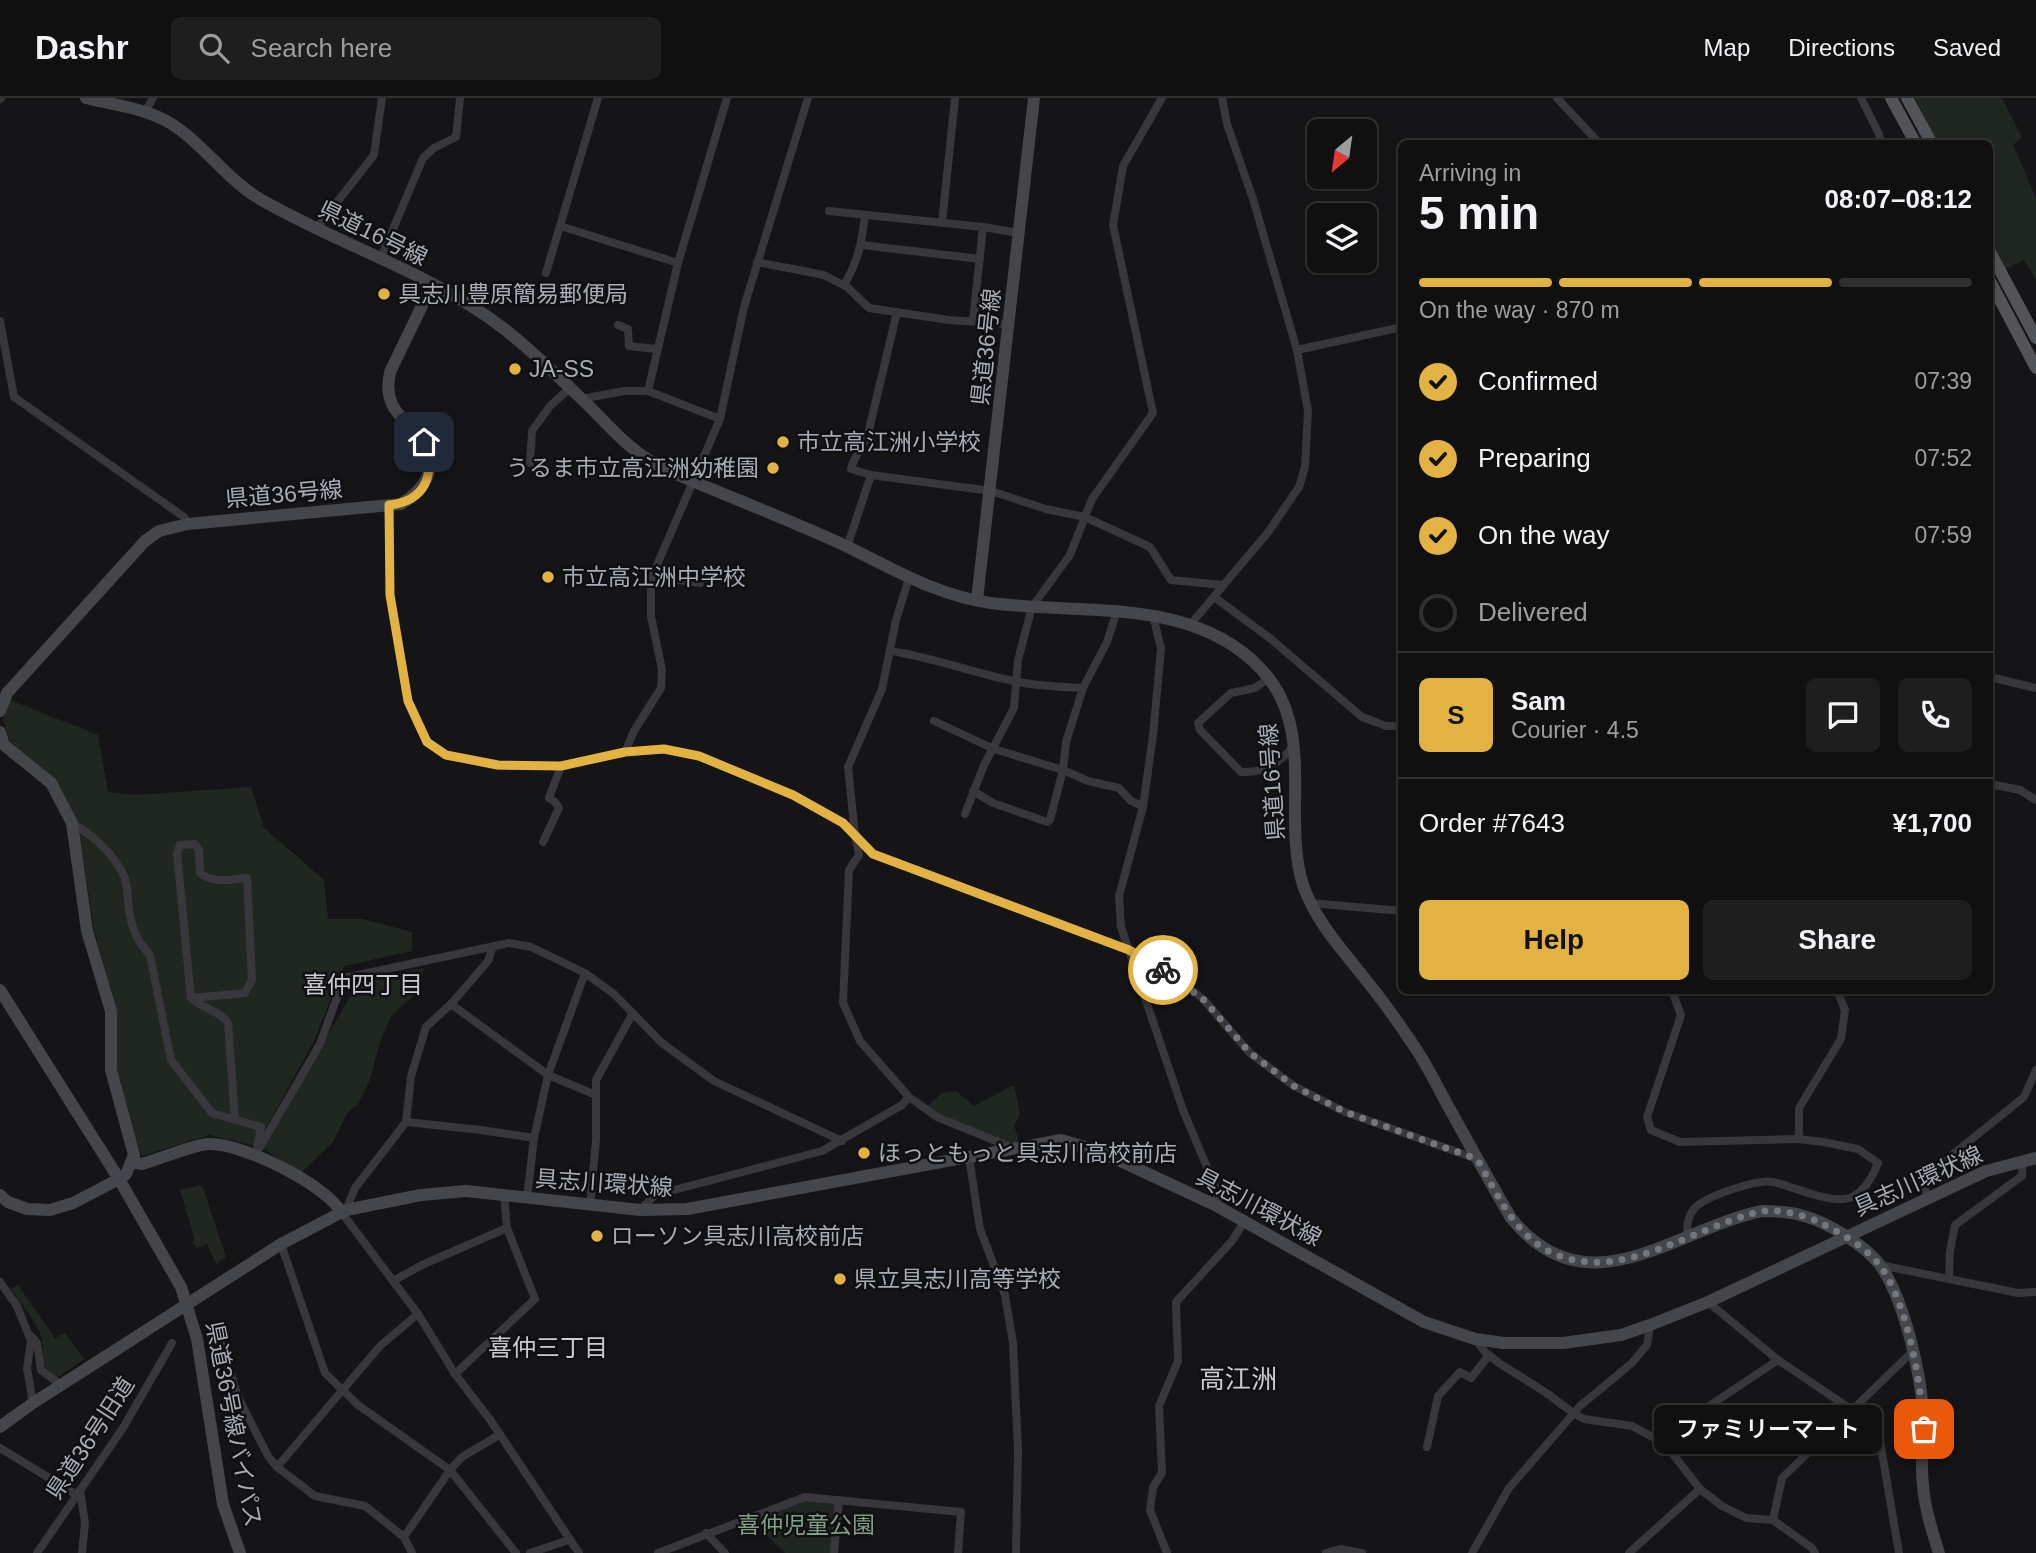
<!DOCTYPE html>
<meta charset="utf-8">
<style>
:root{--surface:#101011;--page:#1e1e1f;--text:#f1f3f6;--muted:#9c9d9f;--line:#303031;--accent:#e2b243}
body{margin:0;font-family:Arial,"Noto Sans JP",sans-serif;background:var(--page);color:var(--text);height:100vh;display:flex;flex-direction:column;font-size:26px;white-space:nowrap}
*{box-sizing:border-box;margin:0}
p{font-size:23px;color:var(--muted)}
.icon{flex:none;width:38px;height:38px;fill:none;stroke:currentColor;stroke-width:2;stroke-linecap:round;stroke-linejoin:round}
.map{position:relative;flex:1;overflow:hidden}
.details{position:absolute;left:1398px;top:42px;width:595px;height:854px;display:flex;flex-direction:column;background:var(--surface);border-radius:10px;box-shadow:0 4px 10px #0003,0 0 0 2px var(--line)}
.details>*{flex:none}
.needle{width:46px;rotate:209deg}
.fabs{position:absolute;left:1307px;top:21px;display:grid;gap:14px}
.fabs a{display:grid;place-items:center;width:70px;height:70px;border-radius:10px;background:var(--surface);box-shadow:0 4px 10px #0003,0 0 0 2px var(--line);font-size:35px}
.pin{position:absolute;display:grid;place-items:center;width:60px;height:60px;color:#fff;margin:-30px;border-radius:14px;box-shadow:0 4px 10px #0006}
.courier{position:absolute;display:grid;place-items:center;width:70px;height:70px;margin:-35px;border:5px solid #e2b243;border-radius:50%;background:#fff;color:#222;box-shadow:0 2px 9px #0007}
.bubble{position:absolute;height:49px;border-radius:10px;background:var(--surface);box-shadow:0 4px 10px #0003,0 0 0 2px var(--line);font-size:23px;font-weight:600;line-height:49px;text-align:center}
.head em{font-style:normal;font-weight:600}
.head div{display:flex;flex-direction:column-reverse}
.head{display:flex;align-items:center;justify-content:space-between;height:119px;padding:0 21px}
h1{font-size:46px;font-weight:600;line-height:52px}
.bar{display:grid;grid-template-columns:repeat(4,1fr);gap:10px 7px;align-content:center;height:84px;padding:0 21px}
.bar i{height:9px;border-radius:5px;background:var(--line)}
.bar .on{background:var(--accent)}
.bar p{grid-column:span 4}
.line{display:flex;align-items:center;gap:18px;padding:0 21px;border-top:2px solid var(--line)}
.line div{flex:1}
.round{display:grid;place-items:center;flex:none;width:74px;height:74px;border-radius:10px;background:var(--page)}
ol{padding:0 21px;list-style:none}
li{display:flex;align-items:center;gap:21px;height:77px}
li p{margin-inline-start:auto}
li .icon{padding:7px;border-radius:50%;background:var(--accent);color:#111;stroke-width:4}
li:last-child{color:var(--muted)}
li i{width:38px;height:38px;border:4px solid var(--line);border-radius:50%}
.action{display:flex;gap:14px;margin-top:auto;padding:14px 21px}
.action a{flex:1;height:80px;border-radius:10px;background:var(--accent);color:#111;font-size:28px;font-weight:600;line-height:80px;text-align:center}
.action a+a{background:var(--page);color:var(--text)}
header{display:flex;align-items:center;gap:42px;box-sizing:border-box;height:98px;padding:0 35px;background:var(--surface);border-bottom:2px solid var(--line)}
header strong{font-size:33px}
nav{display:flex;gap:38px;margin-inline-start:auto;font-size:24px}
.search{width:490px;height:63px;background:var(--page);display:flex;align-items:center;gap:18px;box-sizing:border-box;padding:0 24px;border-radius:10px;color:var(--muted);font-size:26px}
.map>svg:first-child{display:block}
.green{fill:#202721}
.lines{fill:none;stroke-linecap:round;stroke-linejoin:round}
.street{stroke:#37373c;stroke-width:8}
.secondary{stroke:#45464b;stroke-width:12}
.primary{stroke:#53545a;stroke-width:12}
.done{stroke:#75777e;stroke-width:7;stroke-dasharray:0 12.6}
.route{stroke:#e2b243;stroke-width:9}
.poi-dot{fill:#e2b243;stroke:#101012;stroke-width:2.5}
.labels{text-anchor:middle;dominant-baseline:central;stroke-width:5;stroke-linejoin:round;paint-order:stroke}
.street-label{font-size:23px;fill:#a8acb6;stroke:#101012}
.poi-label{font-size:23px;fill:#a8acb6;stroke:#101012;text-anchor:start}
.park-label{font-size:23px;fill:#819f84;stroke:#101012}
.neighbourhood-label{font-size:24px;fill:#c9cbd2;stroke:#101012}
.quarter-label{font-size:26px;fill:#c9cbd2;stroke:#101012}
</style>
<header>
<strong>Dashr</strong>
<div class="search"><svg class="icon" aria-label="search" viewBox="0 0 24 24"><circle cx="10" cy="10" r="6"/><path d="M15 15l6 6"/></svg>Search here</div>
<nav><a>Map</a><a>Directions</a><a>Saved</a></nav>
</header>
<div class="map">
<svg width="2036" height="1455" viewBox="0 0 2036 1455">
<rect width="100%" height="100%" fill="#151517"/>
<g class="green">
<polygon points="1915,0 2002,0 2022,39 2013,47 2036,100 2036,182 2024,162 2001,173 1990,150 1990,46 1937,45"/>
<polygon points="10,602 98,637 108,694 135,697 251,689 264,730 324,782 328,821 363,821 412,834 412,853 344,868 314,943 256,1048 209,1037 142,1058 135,1039 117,971 117,913 94,832 78,724 57,685 11,646 3,622"/>
<polygon points="424,870 419,893 391,918 380,944 370,981 358,1006 347,1015 333,1044 300,1076 263,1050 359,883"/>
<polygon points="1014,987 1020,1017 1014,1027 1021,1050 925,1010 942,995 956,993 974,1008"/>
<polygon points="202,1087 226,1159 216,1165 207,1146 197,1150 193,1145 194,1139 180,1092"/>
<path d="M18,1187L55,1240L65,1235L84,1261L57,1280C35,1266 48,1255 40,1235C34,1220 20,1205 11,1191Z"/>
<polygon points="805,1399 839,1402 834,1455 785,1455 749,1419"/>
</g>
<g class="lines">
<g class="street">
<polyline points="1557,0 1600,46"/>
<polyline points="1861,0 1879,36 1881,46"/>
<polyline points="0,1 1,0"/>
<polyline points="145,14 153,0"/>
<polyline points="829,113 983,129 1019,135"/>
<polyline points="942,125 955,0"/>
<polyline points="560,128 678,165"/>
<polyline points="316,131 374,57 382,0"/>
<polyline points="862,147 980,161"/>
<polyline points="380,162 423,60 434,50 456,39 460,0"/>
<polyline points="757,164 824,177 847,189 869,210 949,222 1009,226"/>
<polyline points="546,175 598,0"/>
<path d="M844,187C858,164 862,143 865,117"/>
<polyline points="0,223 14,299 184,419 188,426"/>
<polyline points="973,223 983,129"/>
<polyline points="618,227 628,231 629,248 656,251"/>
<polyline points="1297,252 1402,229"/>
<polyline points="648,293 678,165 727,0"/>
<polyline points="581,301 624,293 648,293 720,321"/>
<polyline points="530,365 532,333 550,308 570,290"/>
<path d="M871,377L851,371C854,358 863,349 868,336L897,214"/>
<polyline points="389,407 390,497 408,603 427,644 446,657 498,668 561,668 625,654 664,651 699,658 793,697 843,725 873,756 1129,852 1176,879 1203,901 1250,955 1294,988 1345,1014 1477,1061"/>
<polyline points="847,449 871,377 991,393 1046,411 1085,419 1150,449 1171,482 1223,487"/>
<polyline points="654,471 678,482 700,485"/>
<polyline points="909,480 896,522 882,591 848,669 855,737 859,757 849,772 843,905 860,943 909,999 937,1019 1013,1050"/>
<polyline points="1214,499 1271,541 1362,619 1386,628 1402,628"/>
<polyline points="1153,517 1161,551 1153,637 1143,709 1119,798 1121,829 1183,1012 1217,1093 1217,1108"/>
<polyline points="1190,527 1269,433 1299,389 1305,369 1308,313 1297,252 1253,101 1227,26 1222,0"/>
<path d="M891,553C935,560 974,575 1018,584C1039,588 1061,589 1083,590"/>
<polyline points="1990,579 2036,590"/>
<path d="M1269,580L1255,590L1231,595L1198,625L1200,632L1241,674C1264,675 1280,666 1293,648"/>
<polyline points="934,623 994,651 1063,672 1088,683 1119,690 1130,702 1143,709"/>
<polyline points="625,654 634,633 661,590 662,572 651,518 651,481 720,321 744,209 808,0"/>
<polyline points="1990,686 2020,692 2036,702"/>
<polyline points="973,693 993,705 1047,724 1050,722 1063,672 1066,644 1083,590 1107,544 1117,513"/>
<polyline points="965,716 984,667 1014,610 1018,562 1032,509 1070,457 1092,401 1153,315 1113,127 1123,68 1162,0"/>
<path d="M72,725C93,737 115,757 125,780C127,786 127,795 128,802C130,825 134,840 150,857L171,962L212,1015L261,1029L257,1049"/>
<polyline points="543,744 559,710 555,704 549,700 561,668"/>
<polyline points="1310,805 1402,813"/>
<path d="M1668,892L1674,898L1681,917L1647,1019L1651,1032L1680,1044L1799,1041L1823,1044L1858,1051L1878,1065C1873,1078 1866,1092 1852,1099C1833,1108 1793,1088 1773,1084C1757,1081 1707,1098 1696,1109C1687,1117 1687,1128 1687,1139"/>
<path d="M191,900L245,895L252,882L247,780C231,781 213,786 200,775L199,752L195,746L180,747L177,755L191,900C203,911 219,912 228,925L235,1022"/>
<polyline points="451,906 548,977 596,997"/>
<polyline points="406,1024 481,1032 534,1040"/>
<polyline points="1799,1041 1799,1010 1841,941 1845,912 1837,892"/>
<polyline points="256,1056 320,946 344,880 509,845 531,849 585,875 614,896 662,945 714,983 842,1043"/>
<polyline points="969,1059 980,1131 1005,1197 1013,1245 1018,1352 1016,1455"/>
<polyline points="1928,1099 1923,1085 1926,1078 2024,999 2036,972"/>
<polyline points="527,1100 534,1040 548,977 585,875"/>
<polyline points="590,1107 596,1042 596,982 633,915"/>
<polyline points="346,1112 355,1090 406,1024 411,978 426,929 451,906 488,863 493,848"/>
<polyline points="640,1112 655,1097 822,1053 902,1007 909,999"/>
<polyline points="342,1115 418,1216 455,1276 491,1323 579,1455"/>
<polyline points="281,1146 325,1275 358,1307 450,1372 516,1455"/>
<polyline points="1880,1167 2018,1195 2036,1194"/>
<polyline points="1949,1180 1950,1153 1955,1127 2022,1078 2023,1062"/>
<polyline points="393,1183 424,1166 507,1130"/>
<polyline points="0,1184 17,1208 31,1243 27,1270 33,1305"/>
<polyline points="1708,1204 1778,1262 1864,1320 1880,1343 1899,1455"/>
<polyline points="217,1233 238,1299 268,1358 277,1369 315,1398 365,1408 404,1439 412,1455"/>
<polyline points="30,1237 37,1245 41,1272 61,1287"/>
<polyline points="1475,1241 1485,1254 1499,1265 1548,1296 1573,1315 1584,1321 1632,1328 1658,1342 1672,1355 1700,1391 1722,1408 1746,1420 1773,1422 1812,1450 1815,1455"/>
<polyline points="455,1276 535,1201 507,1130 504,1096"/>
<polyline points="1658,1342 1778,1262"/>
<polyline points="1427,1349 1438,1298 1460,1274 1471,1280 1489,1257"/>
<polyline points="0,1350 77,1397"/>
<polyline points="277,1369 380,1248 418,1216"/>
<polyline points="80,1392 85,1425 82,1455"/>
<polyline points="1773,1422 1782,1380 1913,1253"/>
<polyline points="706,1435 725,1455"/>
<polyline points="404,1439 450,1372 462,1359 499,1337"/>
<polyline points="37,1455 123,1330 172,1245"/>
<polyline points="530,1455 569,1442"/>
<polyline points="658,1455 805,1399 961,1414 958,1455"/>
<polyline points="834,1455 839,1402"/>
<polyline points="1167,1455 1150,1412 1153,1389 1162,1375 1159,1308 1178,1263 1176,1204 1232,1143 1244,1124"/>
<polyline points="1326,1455 1340,1451 1362,1455"/>
<polyline points="1472,1455 1509,1390 1580,1308 1632,1265 1647,1247 1650,1227"/>
<polyline points="1629,1455 1700,1391"/>
</g>
<g class="secondary">
<path d="M86,0C113,7 146,10 170,25C203,45 226,81 260,101C339,147 430,174 503,230C533,253 562,282 590,309C606,325 621,343 640,356C653,366 668,373 683,379C737,402 792,423 846,448C893,471 938,498 991,505C1081,517 1193,498 1261,571C1318,631 1281,717 1303,787C1315,822 1340,849 1362,877C1381,900 1398,924 1414,948C1429,970 1440,994 1453,1017C1472,1051 1491,1086 1511,1120C1588,1215 1674,1131 1762,1113C1776,1113 1791,1114 1804,1118C1827,1124 1866,1148 1880,1167C1904,1201 1920,1272 1923,1313C1924,1338 1920,1363 1923,1388C1925,1411 1932,1433 1939,1455"/>
<polyline points="977,502 1034,0"/>
<path d="M0,613L7,595L145,443L159,433L188,426L401,406C423,393 441,369 423,343C414,330 399,321 392,306C387,295 388,285 390,274L432,187"/>
<polyline points="0,634 4,647 51,685 72,725 87,833 111,913 111,972 134,1057 126,1076 119,1081 73,1105 50,1112 27,1111 8,1104 0,1097"/>
<polyline points="0,892 119,1081 181,1189 197,1241 223,1406 240,1455"/>
<path d="M132,1064L142,1066C157,1062 198,1045 210,1046C244,1046 325,1086 342,1115"/>
<polyline points="0,1329 33,1305 281,1146 346,1112 421,1097 466,1093 640,1112 687,1111 1061,1042 1099,1053 1215,1107 1424,1224 1475,1241 1504,1245 1563,1245 1621,1237 1650,1227 1708,1204 1986,1073 2036,1060"/>
</g>
<g class="primary">
<polyline points="1891,0 1916,46"/>
<polyline points="1907,0 1932,46"/>
<polyline points="1990,154 2036,240"/>
<polyline points="1990,183 2036,270"/>
</g>
</g>
<g class="lines">
<path class="done" d="M1163,872L1203,901L1250,955L1294,988L1345,1014L1477,1061C1499,1098 1515,1140 1557,1157C1623,1183 1692,1131 1754,1115C1776,1109 1802,1116 1821,1125C1841,1135 1863,1148 1877,1164C1907,1199 1921,1286 1924,1331"/>
<path class="route" d="M424,344C436,376 426,403 389,407L390,497L408,603L427,644L446,657L498,667L561,668L625,654L664,651L699,658L793,697L843,725L873,756L1129,852L1163,872"/>
</g>
<g class="poi-dot">
<circle cx="384" cy="196" r="7"/>
<circle cx="515" cy="271" r="7"/>
<circle cx="783" cy="344" r="7"/>
<circle cx="773" cy="370" r="7"/>
<circle cx="548" cy="479" r="7"/>
<circle cx="864" cy="1055" r="7"/>
<circle cx="597" cy="1138" r="7"/>
<circle cx="840" cy="1181" r="7"/>
</g>
<g class="labels">
<g class="street-label">
<text transform="translate(373 135) rotate(26)">県道16号線</text>
<text transform="translate(986 249) rotate(-84)">県道36号線</text>
<text transform="translate(284 396) rotate(-5)">県道36号線</text>
<text transform="translate(1272 684) rotate(-94)">県道16号線</text>
<text transform="translate(1918 1083) rotate(-24)">具志川環状線</text>
<text transform="translate(604 1085) rotate(4)">具志川環状線</text>
<text transform="translate(1259 1109) rotate(28)">具志川環状線</text>
<text transform="translate(234 1326) rotate(79)">県道36号線バイパス</text>
<text transform="translate(90 1340) rotate(-57)">県道36号旧道</text>
</g>
<g class="poi-label">
<text x="398" y="196">具志川豊原簡易郵便局</text>
<text x="529" y="271">JA-SS</text>
<text x="797" y="344">市立高江洲小学校</text>
<text x="759" y="370" text-anchor="end">うるま市立高江洲幼稚園</text>
<text x="562" y="479">市立高江洲中学校</text>
<text x="878" y="1055">ほっともっと具志川高校前店</text>
<text x="611" y="1138">ローソン具志川高校前店</text>
<text x="854" y="1181">県立具志川高等学校</text>
</g>
<g class="park-label">
<text x="806" y="1427">喜仲児童公園</text>
</g>
<g class="neighbourhood-label">
<text x="363" y="886">喜仲四丁目</text>
<text x="548" y="1249">喜仲三丁目</text>
</g>
<g class="quarter-label">
<text x="1238" y="1281">高江洲</text>
</g>
</g>
</svg>
<div class="fabs">
<a><svg class="needle" viewBox="-14 -14 28 28"><path d="M0-13l5 13h-10z" fill="#e53935"/><path d="M0 13l5-13h-10z" fill="#9c9d9f"/></svg></a>
<a><svg class="icon" aria-label="layers" viewBox="0 0 24 24"><path d="M12 4l9 5-9 5-9-5zM3 14l9 5 9-5"/></svg></a>
</div>
<div class="pin" style="left:1924px;top:1331px;background:#ea580c"><svg class="icon" aria-label="bag" viewBox="0 0 24 24"><path d="M5 8h14l-1 12H6zM9 8a3 3 0 0 1 6 0"/></svg></div>
<div class="pin" style="left:424px;top:344px;background:#1f2937"><svg class="icon" aria-label="home" viewBox="0 0 24 24"><path d="M3 11l9-7 9 7M6 9v11h12V9"/></svg></div>
<div class="courier" style="left:1163px;top:872px"><svg class="icon" aria-label="bike" viewBox="0 0 24 24"><circle cx="6" cy="16" r="4"/><circle cx="18" cy="16" r="4"/><path d="M6 16l4-8h5l3 8M10 8l3 8H6M13 5h3"/></svg></div>
<div class="bubble" style="left:1654px;top:1307px;width:228px">ファミリーマート</div>
<section class="details">
<div class="head"><div><h1>5 min</h1><p>Arriving in</p></div><em>08:07–08:12</em></div>
<div class="bar"><i class="on"></i><i class="on"></i><i class="on"></i><i></i><p>On the way · 870 m</p></div>
<ol>
<li><svg class="icon" aria-label="check" viewBox="0 0 24 24"><path d="M5 12l5 5 9-10"/></svg>Confirmed<p>07:39</p></li>
<li><svg class="icon" aria-label="check" viewBox="0 0 24 24"><path d="M5 12l5 5 9-10"/></svg>Preparing<p>07:52</p></li>
<li><svg class="icon" aria-label="check" viewBox="0 0 24 24"><path d="M5 12l5 5 9-10"/></svg>On the way<p>07:59</p></li>
<li><i></i>Delivered</li>
</ol>
<div class="line" style="height:126px"><b class="round" style="background:var(--accent);color:#111">S</b><div><b>Sam</b><p>Courier · 4.5</p></div><a class="round"><svg class="icon" aria-label="chat" viewBox="0 0 24 24"><path d="M4 5h16v11H9l-5 4z"/></svg></a><a class="round"><svg class="icon" aria-label="phone" viewBox="0 0 24 24"><path d="M5 4h4l2 5-3 2q2 4 5 5l2-3 5 2v4C11 20 4 13 5 4z"/></svg></a></div>
<div class="line" style="height:91px"><div>Order #7643</div><b>¥1,700</b></div>
<div class="action"><a>Help</a><a>Share</a></div>
</section>
</div>
